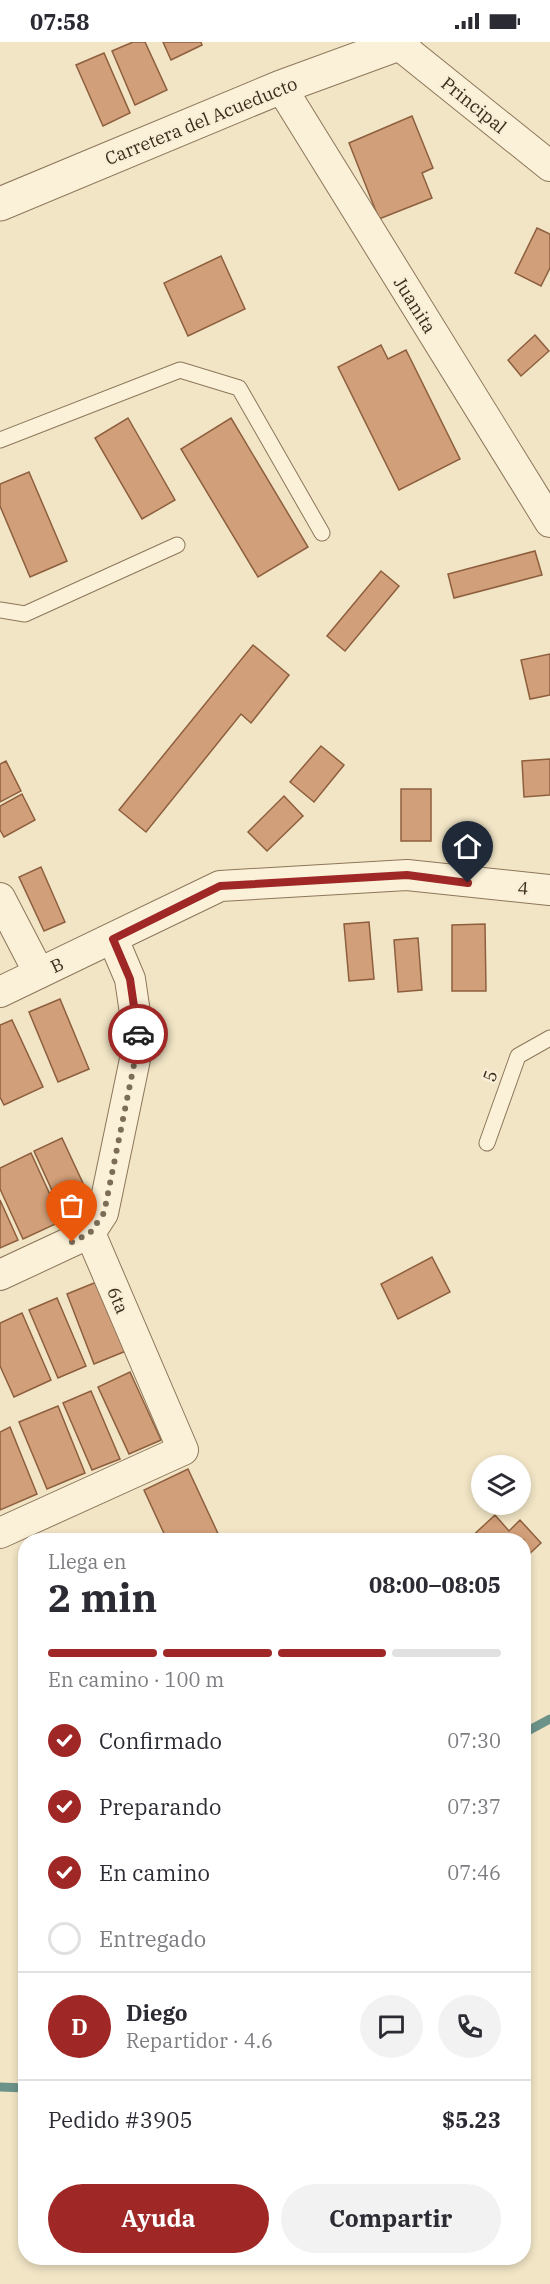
<!DOCTYPE html>
<html lang="es">
<meta charset="utf-8">
<style>
:root{--surface:#fff;--page:#f2f2f3;--text:#2b2b33;--muted:#7c7c81;--line:#e1e1e2;--accent:#9f2826}
body{margin:0;font-family:"IBM Plex Serif",serif;background:var(--page);color:var(--text);height:100vh;display:flex;flex-direction:column;font-size:22px;white-space:nowrap}
*{box-sizing:border-box;margin:0}
p{font-size:20px;color:var(--muted)}
.icon{flex:none;width:33px;height:33px;fill:none;stroke:currentColor;stroke-width:2;stroke-linecap:round;stroke-linejoin:round}
.map{position:relative;flex:1;overflow:hidden}
.side{position:absolute;left:18px;top:1491px;width:513px;height:732px;display:flex;flex-direction:column;background:var(--surface);border-radius:24px;box-shadow:0 3px 9px #0003}
.side>*{flex:none}
.tools{position:absolute;left:471px;top:1413px;display:grid;gap:12px}
.tools a{display:grid;place-items:center;width:60px;height:60px;border-radius:50%;background:var(--surface);box-shadow:0 3px 9px #0003;font-size:30px}
.pin{position:absolute;display:grid;place-items:center;width:51px;height:51px;color:#fff;margin:-62px -26px;border-radius:50% 50% 50% 0;rotate:-45deg;box-shadow:0 0 6px #0007}
.pin .icon{rotate:45deg}
.courier{position:absolute;display:grid;place-items:center;width:60px;height:60px;margin:-30px;border:4px solid #9f2826;border-radius:50%;background:#fff;color:#222;box-shadow:0 2px 8px #0007}
.overview em{font-style:normal;font-weight:700}
.overview div{display:flex;flex-direction:column-reverse}
.overview{display:flex;align-items:center;justify-content:space-between;height:102px;padding:0 30px}
h1{font-size:39px;font-weight:700;line-height:45px}
.bar{display:grid;grid-template-columns:repeat(4,1fr);gap:9px 6px;align-content:center;height:72px;padding:0 30px}
.bar i{height:8px;border-radius:4px;background:var(--line)}
.bar .current{background:var(--accent)}
.bar p{grid-column:span 4}
.line{display:flex;align-items:center;gap:15px;padding:0 30px;border-top:2px solid var(--line)}
.line div{flex:1}
.round{display:grid;place-items:center;flex:none;width:63px;height:63px;border-radius:32px;background:var(--page)}
ol{padding:0 30px;list-style:none}
li{display:flex;align-items:center;gap:18px;height:66px}
li p{margin-inline-start:auto}
li .icon{padding:6px;border-radius:50%;background:var(--accent);color:#fff;stroke-width:4}
li:last-child{color:var(--muted)}
li i{width:33px;height:33px;border:3px solid var(--line);border-radius:50%}
.primary-button{display:flex;gap:12px;margin-top:auto;padding:12px 30px}
.primary-button a{flex:1;height:69px;border-radius:36px;background:var(--accent);color:#fff;font-size:24px;font-weight:700;line-height:69px;text-align:center}
.primary-button a+a{background:var(--page);color:var(--text)}
.status{display:flex;justify-content:space-between;align-items:center;height:42px;padding:0 30px;background:var(--surface);direction:ltr}
.status svg{height:16px;fill:currentColor}
.map>svg:first-child{display:block}
.lines{fill:none;stroke-linecap:round;stroke-linejoin:round}
.stream{stroke:#6c938a;stroke-width:9}
.building{fill:#d19f79;stroke:#8e5f3e;stroke-width:1.5}
.service-casing{stroke:#8d765a;stroke-width:17}
.minor-casing{stroke:#8d765a;stroke-width:32}
.tertiary-casing{stroke:#8d765a;stroke-width:35}
.service{stroke:#fbf1d9;stroke-width:15}
.minor{stroke:#fbf1d9;stroke-width:30}
.tertiary{stroke:#fbf1d9;stroke-width:33}
.done{stroke:#7b6d58;stroke-width:6;stroke-dasharray:0 10.8}
.route{stroke:#9f2826;stroke-width:8}
.labels{text-anchor:middle;dominant-baseline:central;stroke-width:4.5;stroke-linejoin:round;paint-order:stroke}
.street-label{font-size:18px;fill:#3c2d1e;stroke:#f8eed5}
</style>
<div class="status"><b>07:58</b><svg viewBox="0 0 49 12"><path d="M0 12V9h3v3zM5 12V6h3v6zM10 12V3h3v9zM15 12V0h3v12zM26 1h20v11H26zM47 4h2v5h-2z"/></svg></div>
<div class="map">
<svg width="550" height="2242" viewBox="0 0 550 2242">
<rect width="100%" height="100%" fill="#f1e5c5"/>
<g class="lines">
<g class="stream">
<polyline points="524,1691 550,1677"/>
<polyline points="0,2045 26,2046"/>
</g>
</g>
<g class="building">
<polygon points="133,0 145,0 167,48 135,63 112,9"/>
<polygon points="163,0 201,0 202,3 171,18"/>
<polygon points="104,11 130,71 103,84 76,23"/>
<polygon points="412,74 433,126 422,131 432,156 379,177 349,101"/>
<polygon points="537,186 550,192 550,226 541,244 515,231"/>
<polygon points="221,214 245,267 188,294 164,241"/>
<polygon points="535,293 549,309 521,334 508,318"/>
<polygon points="381,303 388,317 406,308 460,417 399,448 338,325"/>
<polygon points="128,376 175,458 142,477 95,396"/>
<polygon points="231,376 308,505 258,535 181,407"/>
<polygon points="29,430 67,519 30,535 0,464 0,442"/>
<polygon points="535,509 542,533 454,556 448,532"/>
<polygon points="381,529 399,544 345,609 327,594"/>
<polygon points="253,603 289,633 251,681 241,672 146,790 119,768"/>
<polygon points="550,612 550,653 530,657 521,618"/>
<polygon points="321,704 344,723 314,760 290,740"/>
<polygon points="550,717 550,753 524,755 522,719"/>
<polygon points="6,719 21,749 0,760 0,722"/>
<rect x="401" y="747" width="30" height="52"/>
<polygon points="22,752 35,778 4,795 0,788 0,764"/>
<polygon points="284,754 303,774 267,809 248,790"/>
<polygon points="41,825 65,880 44,889 19,835"/>
<polygon points="369,880 374,937 349,939 344,882"/>
<polygon points="485,882 486,949 452,949 452,883"/>
<polygon points="418,896 422,948 398,950 394,898"/>
<polygon points="60,957 89,1027 58,1040 29,970"/>
<polygon points="12,978 43,1045 4,1063 0,1055 0,983"/>
<polygon points="62,1096 94,1165 66,1179 34,1109"/>
<polygon points="31,1111 62,1179 23,1197 0,1147 0,1126"/>
<polygon points="0,1158 18,1198 0,1206"/>
<polygon points="432,1215 450,1250 398,1277 381,1242"/>
<polygon points="99,1239 126,1309 94,1322 67,1252"/>
<polygon points="57,1256 86,1324 58,1336 29,1268"/>
<polygon points="22,1271 51,1338 14,1355 0,1324 0,1281"/>
<polygon points="130,1330 161,1398 129,1412 98,1345"/>
<polygon points="91,1349 120,1417 92,1428 63,1361"/>
<polygon points="58,1364 85,1431 47,1447 19,1380"/>
<polygon points="10,1385 37,1452 0,1468 0,1390"/>
<polygon points="188,1427 221,1498 167,1498 144,1448"/>
<polygon points="495,1473 509,1489 520,1478 541,1501 524,1517 524,1498 468,1498"/>
</g>
<g class="lines">
<g class="service-casing">
<g id="service">
<polyline points="0,398 180,328 239,346 322,491"/>
<polyline points="0,568 25,572 177,503"/>
<polyline points="487,1101 518,1014 550,996"/>
</g>
</g>
<g class="minor-casing">
<g id="minor">
<polyline points="398,2 550,124"/>
<polyline points="281,45 550,480"/>
<polyline points="0,856 39,931"/>
<polyline points="0,950 220,844 407,833 550,848"/>
<polyline points="0,1233 90,1191"/>
<polyline points="0,1491 183,1408 90,1191 103,1171 139,998 130,937 113,897"/>
</g>
</g>
<g class="tertiary-casing">
<polyline id="tertiary" points="0,162 281,45 404,0"/>
</g>
<use href="#service" class="service"/>
<use href="#minor" class="minor"/>
<use href="#tertiary" class="tertiary"/>
</g>
<g class="lines">
<polyline class="done" points="72,1200 90,1191 104,1171 139,998 138,992"/>
<polyline class="route" points="138,992 130,937 113,897 220,844 407,833 468,841"/>
</g>
<g class="labels">
<g class="street-label">
<text transform="translate(474 63) rotate(39)">Principal</text>
<text transform="translate(201 79) rotate(-22)">Carretera del Acueducto</text>
<text transform="translate(415 263) rotate(58)">Juanita</text>
<text transform="translate(523 846) rotate(4)">4</text>
<text transform="translate(57 923) rotate(-25)">B</text>
<text transform="translate(490 1034) rotate(-70)">5</text>
<text transform="translate(118 1258) rotate(67)">6ta</text>
</g>
</g>
</svg>
<div class="tools">
<a><svg class="icon" aria-label="layers" viewBox="0 0 24 24"><path d="M12 4l9 5-9 5-9-5zM3 14l9 5 9-5"/></svg></a>
</div>
<div class="pin" style="left:72px;top:1200px;background:#ea580c"><svg class="icon" aria-label="bag" viewBox="0 0 24 24"><path d="M5 8h14l-1 12H6zM9 8a3 3 0 0 1 6 0"/></svg></div>
<div class="pin" style="left:468px;top:841px;background:#1f2937"><svg class="icon" aria-label="home" viewBox="0 0 24 24"><path d="M3 11l9-7 9 7M6 9v11h12V9"/></svg></div>
<div class="courier" style="left:138px;top:992px"><svg class="icon" aria-label="car" viewBox="0 0 24 24"><path d="M5 17H2v-5l4-1 3-4h7l3 4 3 1v5h-3M9 17h6M6 11h13"/><circle cx="7" cy="17" r="2"/><circle cx="17" cy="17" r="2"/></svg></div>
<section class="side">
<div class="overview"><div><h1>2 min</h1><p>Llega en</p></div><em>08:00–08:05</em></div>
<div class="bar"><i class="current"></i><i class="current"></i><i class="current"></i><i></i><p>En camino · 100 m</p></div>
<ol>
<li><svg class="icon" aria-label="check" viewBox="0 0 24 24"><path d="M5 12l5 5 9-10"/></svg>Confirmado<p>07:30</p></li>
<li><svg class="icon" aria-label="check" viewBox="0 0 24 24"><path d="M5 12l5 5 9-10"/></svg>Preparando<p>07:37</p></li>
<li><svg class="icon" aria-label="check" viewBox="0 0 24 24"><path d="M5 12l5 5 9-10"/></svg>En camino<p>07:46</p></li>
<li><i></i>Entregado</li>
</ol>
<div class="line" style="height:108px"><b class="round" style="background:var(--accent);color:#fff">D</b><div><b>Diego</b><p>Repartidor · 4.6</p></div><a class="round"><svg class="icon" aria-label="chat" viewBox="0 0 24 24"><path d="M4 5h16v11H9l-5 4z"/></svg></a><a class="round"><svg class="icon" aria-label="phone" viewBox="0 0 24 24"><path d="M5 4h4l2 5-3 2q2 4 5 5l2-3 5 2v4C11 20 4 13 5 4z"/></svg></a></div>
<div class="line" style="height:78px"><div>Pedido #3905</div><b>$5.23</b></div>
<div class="primary-button"><a>Ayuda</a><a>Compartir</a></div>
</section>
</div>
